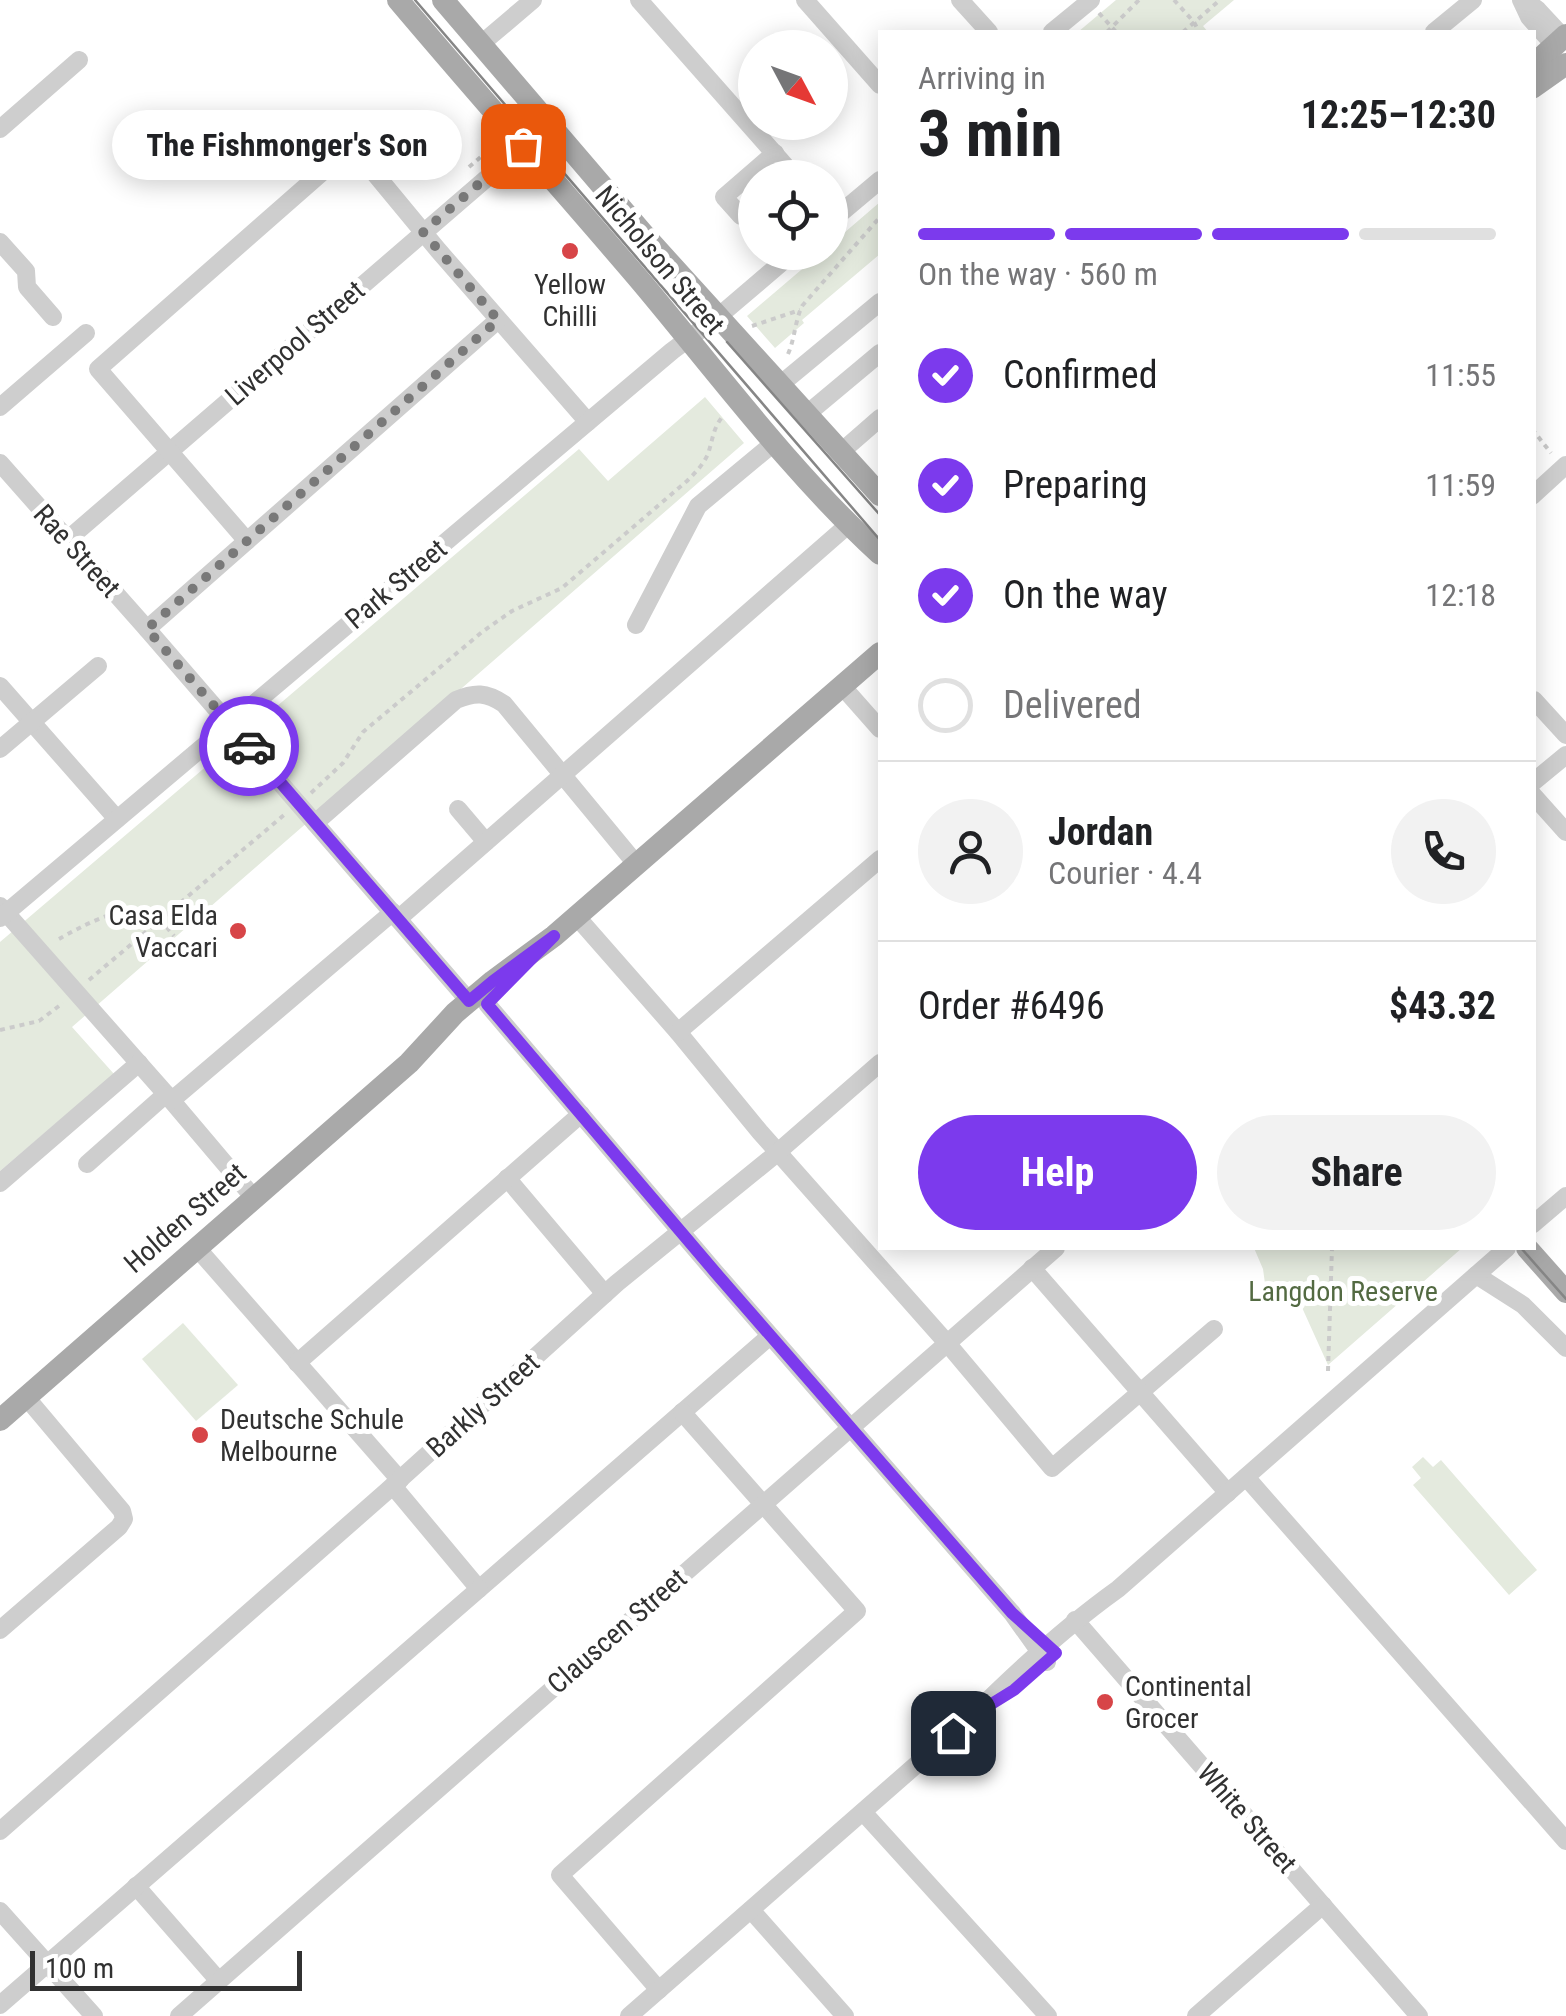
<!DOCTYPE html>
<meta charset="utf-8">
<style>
:root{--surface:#fff;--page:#f2f2f2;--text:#202124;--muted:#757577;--line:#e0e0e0;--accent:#7c3aed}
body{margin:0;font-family:"Roboto Condensed",sans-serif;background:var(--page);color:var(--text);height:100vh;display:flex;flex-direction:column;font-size:38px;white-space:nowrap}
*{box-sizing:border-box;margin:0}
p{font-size:32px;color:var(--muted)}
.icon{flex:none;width:55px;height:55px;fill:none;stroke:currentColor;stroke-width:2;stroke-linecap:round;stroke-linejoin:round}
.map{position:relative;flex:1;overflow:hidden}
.panel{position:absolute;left:878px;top:30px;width:658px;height:1220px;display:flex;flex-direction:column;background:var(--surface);border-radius:0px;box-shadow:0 5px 25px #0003}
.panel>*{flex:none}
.needle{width:65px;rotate:131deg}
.fabs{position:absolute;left:738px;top:30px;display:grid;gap:20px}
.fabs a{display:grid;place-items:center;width:110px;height:110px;border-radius:50%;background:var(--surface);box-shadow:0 5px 25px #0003;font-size:50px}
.scale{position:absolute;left:30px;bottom:25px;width:272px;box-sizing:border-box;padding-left:10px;border:5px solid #313131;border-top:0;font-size:28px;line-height:35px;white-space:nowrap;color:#313131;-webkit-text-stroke:8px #fff;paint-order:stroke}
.pin{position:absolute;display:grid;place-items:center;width:85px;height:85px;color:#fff;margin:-42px;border-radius:20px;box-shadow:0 5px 15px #0006}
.courier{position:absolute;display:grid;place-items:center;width:100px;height:100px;margin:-50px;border:8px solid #7c3aed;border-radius:50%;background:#fff;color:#222;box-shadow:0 2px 12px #0007}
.bubble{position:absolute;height:70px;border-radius:35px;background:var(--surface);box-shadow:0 5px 25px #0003;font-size:32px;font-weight:700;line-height:70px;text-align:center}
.head em{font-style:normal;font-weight:700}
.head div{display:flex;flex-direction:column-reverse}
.head{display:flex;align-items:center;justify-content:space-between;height:170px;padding:0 40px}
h1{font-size:65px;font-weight:700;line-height:75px}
.bar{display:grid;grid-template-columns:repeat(4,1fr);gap:15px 10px;align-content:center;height:120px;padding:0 40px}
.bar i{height:12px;border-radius:8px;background:var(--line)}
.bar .current{background:var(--accent)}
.bar p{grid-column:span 4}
.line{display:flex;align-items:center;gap:25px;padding:0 40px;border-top:2px solid var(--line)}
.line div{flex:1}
.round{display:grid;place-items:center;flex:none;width:105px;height:105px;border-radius:52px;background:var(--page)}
ol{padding:0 40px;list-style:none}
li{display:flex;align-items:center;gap:30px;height:110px}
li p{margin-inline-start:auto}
li .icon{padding:10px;border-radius:50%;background:var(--accent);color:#fff;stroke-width:4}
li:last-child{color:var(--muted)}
li i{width:55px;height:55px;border:5px solid var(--line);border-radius:50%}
.primary-button{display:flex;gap:20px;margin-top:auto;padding:20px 40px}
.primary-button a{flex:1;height:115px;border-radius:60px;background:var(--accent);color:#fff;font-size:40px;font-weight:700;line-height:115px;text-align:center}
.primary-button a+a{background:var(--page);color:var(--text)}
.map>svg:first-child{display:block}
.green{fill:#e4eade}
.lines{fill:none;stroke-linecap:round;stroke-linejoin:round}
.path{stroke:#cbcbcb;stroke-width:4;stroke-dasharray:5 5;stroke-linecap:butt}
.minor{stroke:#cecece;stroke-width:18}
.major{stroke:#a9a9a9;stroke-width:22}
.tram{stroke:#868686;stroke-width:2.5}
.done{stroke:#797979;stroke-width:10;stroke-dasharray:0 18}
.route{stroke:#7c3aed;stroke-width:12}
.poi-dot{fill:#d74548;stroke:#fff;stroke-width:4}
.labels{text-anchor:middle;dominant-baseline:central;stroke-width:10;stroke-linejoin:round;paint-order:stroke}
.street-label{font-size:28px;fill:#313131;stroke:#fff}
.poi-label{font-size:28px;fill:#313131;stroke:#fff;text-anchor:start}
.park-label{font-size:28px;fill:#536a42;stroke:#fff}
</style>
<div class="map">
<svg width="1566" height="2016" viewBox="0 0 1566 2016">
<rect width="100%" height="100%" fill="#fff"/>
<g class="green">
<polygon points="1116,0 1234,0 1203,26 1208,32 1078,32"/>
<polygon points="880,202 880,254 802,320 804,323 775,348 747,316 821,253 830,252 830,245"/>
<polygon points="705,397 744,443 72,1027 114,1074 0,1171 0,942 579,449 608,481"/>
<polygon points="1254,1248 1462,1248 1328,1365 1290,1281 1266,1291 1263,1269"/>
<polygon points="183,1323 238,1385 196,1421 142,1359"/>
<polygon points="1423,1457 1433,1467 1441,1460 1537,1570 1509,1595 1413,1485 1421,1478 1412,1467"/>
</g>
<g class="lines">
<g class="path">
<polyline points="1174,0 1194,22 1199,32"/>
<polyline points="1099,13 1116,32"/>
<polyline points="1107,32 1139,0"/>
<polyline points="1183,32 1220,0"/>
<polyline points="469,167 496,144"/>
<polyline points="752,326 800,310"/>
<path d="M788,354C795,338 795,321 802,306L880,217"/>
<polyline points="1532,429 1551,453"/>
<path d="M311,793L343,763L363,732L482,632L512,611L562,588L687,481C695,473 703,465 708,454C713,439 713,427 724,415"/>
<path d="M59,939C80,927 119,906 144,910C157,912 166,927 174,936"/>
<polyline points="89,980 284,815"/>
<polyline points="0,1030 39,1021 63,1003"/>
<polyline points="1328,1371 1332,1248"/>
</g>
<g class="minor">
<polyline points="639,0 796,178"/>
<polyline points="805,0 880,85"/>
<polyline points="960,0 989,32"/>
<polyline points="1521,0 1529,17 1554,45"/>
<polyline points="1525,0 1538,10 1563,37"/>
<polyline points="1052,32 1091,0"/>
<polyline points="1434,32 1473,0"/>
<polyline points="481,44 533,0"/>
<polyline points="0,129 79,60"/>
<polyline points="741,216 724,197 775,153"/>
<polyline points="830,222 880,180"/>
<polyline points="0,242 26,271 27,287 53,317"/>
<polyline points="781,384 880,302"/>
<polyline points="0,407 86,333"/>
<polyline points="807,414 880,353"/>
<polyline points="841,452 880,418"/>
<polyline points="0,463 147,629 469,1001"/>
<polyline points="1532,496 1566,465"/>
<polyline points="67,540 523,147"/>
<polyline points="247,541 98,369 352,146 438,250 588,422"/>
<polyline points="636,625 698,506 775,442"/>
<polyline points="147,629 498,320"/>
<polyline points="0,686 117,819"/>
<polyline points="842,686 880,729"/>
<polyline points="1534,700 1566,735"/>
<polyline points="0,749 98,666"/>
<polyline points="1532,783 1566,755"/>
<polyline points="1532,794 1566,832"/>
<polyline points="458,809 486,842"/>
<path d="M315,823L456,700C475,692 486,692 504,704L637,865"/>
<polyline points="0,906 166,1094 254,1198"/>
<polyline points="577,917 678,1032 760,1132 947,1343 1052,1468 1214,1329"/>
<polyline points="0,918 672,351 719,316 794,252"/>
<polyline points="398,919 848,525"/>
<polyline points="487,1004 715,1272 1012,1613 1047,1662"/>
<polyline points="678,1032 880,859"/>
<polyline points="172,1100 393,912"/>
<polyline points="87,1164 166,1094"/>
<polyline points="507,1178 605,1294"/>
<polyline points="0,1183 139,1063"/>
<polyline points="1532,1225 1566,1196"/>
<polyline points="197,1248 400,1480"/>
<polyline points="1032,1268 1228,1493"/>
<polyline points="1476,1275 1523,1305 1566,1348"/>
<polyline points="297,1363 581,1114"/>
<polyline points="1246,1477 1566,1841"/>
<polyline points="393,1486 479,1589 770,1336"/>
<polyline points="1075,1620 1419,2016"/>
<polyline points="0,1630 119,1527 124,1519 122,1511 26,1397"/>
<polyline points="863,1812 1048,2016"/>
<polyline points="0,1831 387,1491 617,1283 771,1158 880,1063"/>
<polyline points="136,1886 219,1981"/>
<polyline points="751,1910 845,2016"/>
<polyline points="0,1911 94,2016"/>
<polyline points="659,1990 560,1875 857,1611 682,1412"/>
<polyline points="0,2005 479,1589"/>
<polyline points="179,2016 1056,1248"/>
<path d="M629,2016L972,1716C1018,1670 1065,1627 1118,1589L1507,1248"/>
<polyline points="1196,2016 1323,1905"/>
</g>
<g class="major">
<path d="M398,0C479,96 562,189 643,284C720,376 792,473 880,554"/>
<polyline points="443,0 645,236 880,495"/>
<polyline points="1532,66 1566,35"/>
<polyline points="1532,88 1566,64"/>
<polyline points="1527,1248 1566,1292"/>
<polyline points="0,1420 409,1063 455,1013 493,981 554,936 880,653"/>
</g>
<g class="tram">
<polyline points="415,0 880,540"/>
<polyline points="727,342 880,515"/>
<polyline points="1521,1248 1566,1299"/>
</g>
</g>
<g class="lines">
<polyline class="done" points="249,746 147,629 498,320 423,232 523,146"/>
<polyline class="route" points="249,746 469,1001 493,981 554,936 487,1004 715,1272 1012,1613 1056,1653 1014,1690 972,1716 953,1733"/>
</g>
<g class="poi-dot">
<circle cx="570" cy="251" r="10"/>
<circle cx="238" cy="931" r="10"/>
<circle cx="200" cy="1435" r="10"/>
<circle cx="1105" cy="1702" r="10"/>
</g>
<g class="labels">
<g class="street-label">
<text transform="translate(660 260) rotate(50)">Nicholson Street</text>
<text transform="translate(295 343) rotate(-41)">Liverpool Street</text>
<text transform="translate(77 551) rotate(48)">Rae Street</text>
<text transform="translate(396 584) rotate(-40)">Park Street</text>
<text transform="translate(185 1218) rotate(-41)">Holden Street</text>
<text transform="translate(483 1405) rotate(-42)">Barkly Street</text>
<text transform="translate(617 1631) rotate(-41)">Clauscen Street</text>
<text transform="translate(1247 1818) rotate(49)">White Street</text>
</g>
<g class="poi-label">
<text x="570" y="284" text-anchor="middle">Yellow<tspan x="570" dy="32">Chilli</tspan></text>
<text x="218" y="915" text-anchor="end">Casa Elda<tspan x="218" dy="32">Vaccari</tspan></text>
<text x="220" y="1419">Deutsche Schule<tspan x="220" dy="32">Melbourne</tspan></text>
<text x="1125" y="1686">Continental<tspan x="1125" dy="32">Grocer</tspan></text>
</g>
<g class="park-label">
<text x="1343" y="1291">Langdon Reserve</text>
</g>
</g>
</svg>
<div class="fabs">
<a><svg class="needle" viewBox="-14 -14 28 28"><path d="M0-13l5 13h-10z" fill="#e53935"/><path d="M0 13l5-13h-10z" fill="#757577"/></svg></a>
<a><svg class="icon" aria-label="locate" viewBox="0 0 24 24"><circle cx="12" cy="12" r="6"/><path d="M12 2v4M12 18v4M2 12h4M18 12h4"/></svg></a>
</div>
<div class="scale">100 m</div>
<div class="pin" style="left:523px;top:146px;background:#ea580c"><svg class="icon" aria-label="bag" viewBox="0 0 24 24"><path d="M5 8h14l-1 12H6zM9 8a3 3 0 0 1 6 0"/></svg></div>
<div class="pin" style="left:953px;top:1733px;background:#1f2937"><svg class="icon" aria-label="home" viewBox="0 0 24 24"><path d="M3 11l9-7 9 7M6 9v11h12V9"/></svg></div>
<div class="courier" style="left:249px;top:746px"><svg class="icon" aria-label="car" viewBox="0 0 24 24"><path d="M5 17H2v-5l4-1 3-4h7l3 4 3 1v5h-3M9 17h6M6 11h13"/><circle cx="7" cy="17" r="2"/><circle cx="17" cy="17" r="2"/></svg></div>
<div class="bubble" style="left:112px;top:110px;width:350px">The Fishmonger's Son</div>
<section class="panel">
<div class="head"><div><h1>3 min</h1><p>Arriving in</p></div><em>12:25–12:30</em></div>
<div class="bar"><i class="current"></i><i class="current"></i><i class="current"></i><i></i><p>On the way · 560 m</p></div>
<ol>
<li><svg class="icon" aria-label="check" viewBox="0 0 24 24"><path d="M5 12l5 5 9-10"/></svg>Confirmed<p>11:55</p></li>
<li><svg class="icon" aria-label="check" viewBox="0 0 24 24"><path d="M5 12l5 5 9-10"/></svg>Preparing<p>11:59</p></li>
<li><svg class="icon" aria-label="check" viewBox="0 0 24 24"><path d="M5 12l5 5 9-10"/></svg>On the way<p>12:18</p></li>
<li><i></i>Delivered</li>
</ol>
<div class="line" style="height:180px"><a class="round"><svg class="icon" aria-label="person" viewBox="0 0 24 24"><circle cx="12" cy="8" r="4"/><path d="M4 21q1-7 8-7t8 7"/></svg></a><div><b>Jordan</b><p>Courier · 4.4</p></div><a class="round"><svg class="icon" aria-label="phone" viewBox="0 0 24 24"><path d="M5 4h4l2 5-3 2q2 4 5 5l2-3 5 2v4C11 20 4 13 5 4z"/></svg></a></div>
<div class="line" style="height:130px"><div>Order #6496</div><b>$43.32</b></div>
<div class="primary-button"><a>Help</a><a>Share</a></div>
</section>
</div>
